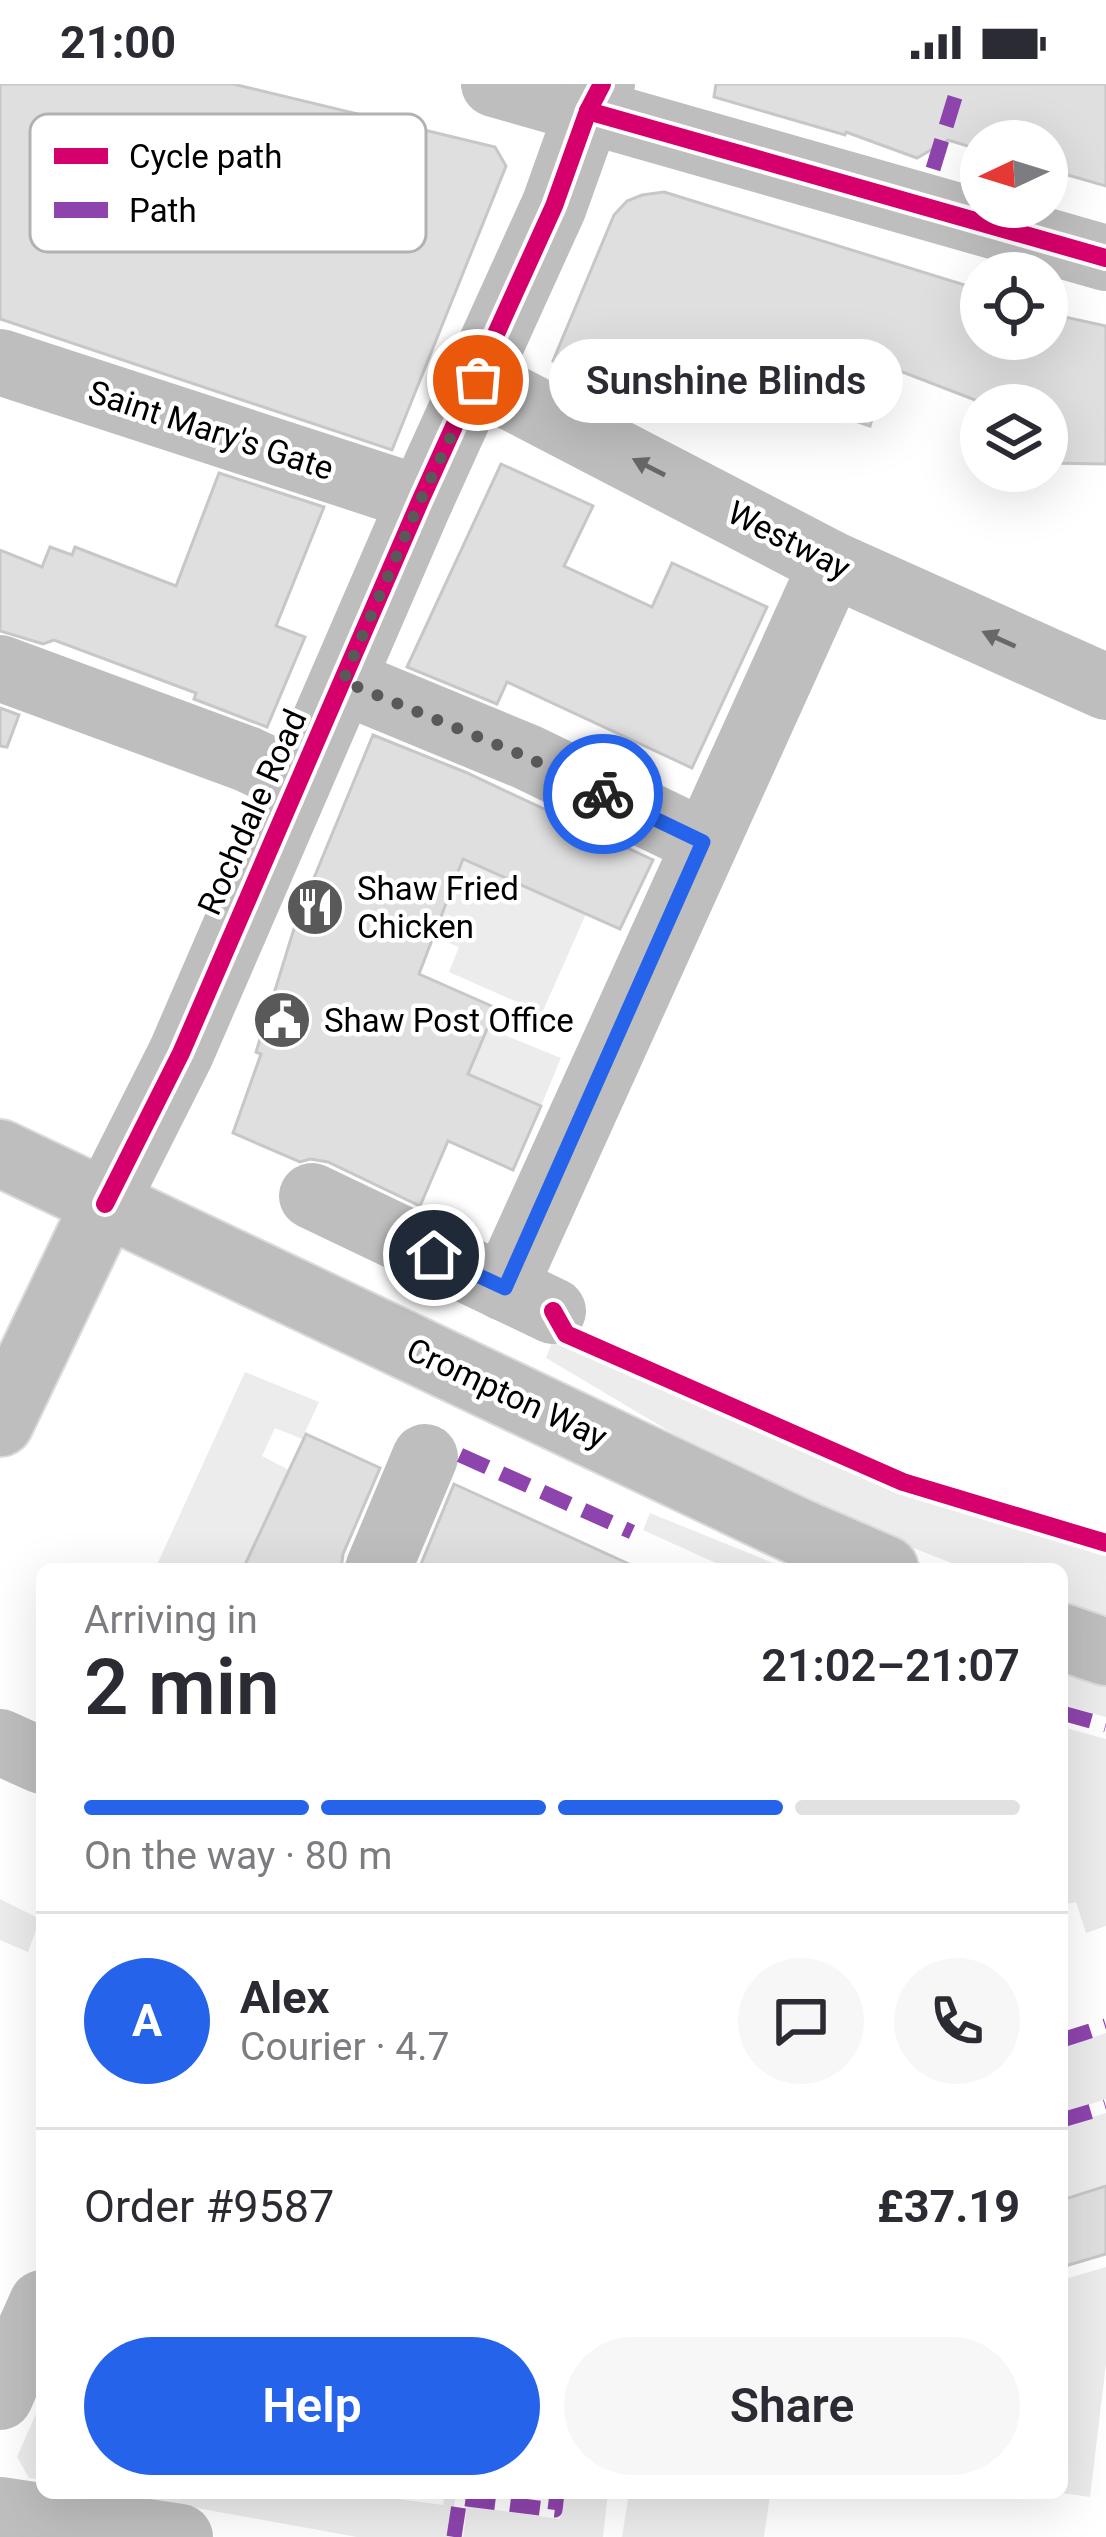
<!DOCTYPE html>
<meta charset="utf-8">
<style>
:root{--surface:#fff;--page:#f7f7f7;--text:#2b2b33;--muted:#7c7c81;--line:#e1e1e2;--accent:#2563eb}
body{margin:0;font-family:Roboto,sans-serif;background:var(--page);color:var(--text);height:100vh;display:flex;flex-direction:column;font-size:45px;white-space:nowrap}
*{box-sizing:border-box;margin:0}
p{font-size:39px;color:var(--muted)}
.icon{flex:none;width:66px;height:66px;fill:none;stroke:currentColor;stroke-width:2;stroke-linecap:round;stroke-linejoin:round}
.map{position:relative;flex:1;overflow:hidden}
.sheet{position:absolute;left:36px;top:1479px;width:1032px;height:936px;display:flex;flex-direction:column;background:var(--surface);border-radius:18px;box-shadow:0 12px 48px #0002}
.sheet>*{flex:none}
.needle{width:78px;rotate:266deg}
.controls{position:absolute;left:960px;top:36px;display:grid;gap:24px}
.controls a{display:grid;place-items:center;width:108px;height:108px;border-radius:50%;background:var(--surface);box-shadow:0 12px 48px #0002;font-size:60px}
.pin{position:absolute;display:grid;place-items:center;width:102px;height:102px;color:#fff;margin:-51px;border:6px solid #fff;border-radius:50%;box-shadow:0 3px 12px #0007}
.courier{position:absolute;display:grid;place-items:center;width:120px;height:120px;margin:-60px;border:9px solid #2563eb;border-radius:50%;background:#fff;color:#222;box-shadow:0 3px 15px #0007}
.bubble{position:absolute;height:84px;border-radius:42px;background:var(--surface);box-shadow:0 12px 48px #0002;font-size:39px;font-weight:600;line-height:84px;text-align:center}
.summary em{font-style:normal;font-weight:600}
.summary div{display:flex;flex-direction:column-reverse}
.summary{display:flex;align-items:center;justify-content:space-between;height:204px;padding:0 48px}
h1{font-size:78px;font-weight:600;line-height:90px}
.bar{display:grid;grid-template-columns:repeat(4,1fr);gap:18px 12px;align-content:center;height:144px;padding:0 48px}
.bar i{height:15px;border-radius:9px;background:var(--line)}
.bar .active{background:var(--accent)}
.bar p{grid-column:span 4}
.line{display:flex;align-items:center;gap:30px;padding:0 48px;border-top:3px solid var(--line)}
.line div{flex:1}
.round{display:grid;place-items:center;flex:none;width:126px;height:126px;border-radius:63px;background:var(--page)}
.cta{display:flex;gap:24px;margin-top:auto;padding:24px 48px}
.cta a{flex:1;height:138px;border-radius:72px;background:var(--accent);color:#fff;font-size:48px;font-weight:600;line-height:138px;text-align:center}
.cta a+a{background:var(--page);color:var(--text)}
.status{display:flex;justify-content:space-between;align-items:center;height:84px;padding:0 60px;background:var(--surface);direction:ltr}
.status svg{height:33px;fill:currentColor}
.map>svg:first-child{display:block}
.green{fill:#ececec}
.building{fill:#dfdfdf;stroke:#c7c7c7;stroke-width:3}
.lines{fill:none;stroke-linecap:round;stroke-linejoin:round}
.major-casing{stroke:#dbdbdb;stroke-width:70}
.minor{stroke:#bebebe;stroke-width:66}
.major{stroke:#bebebe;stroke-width:66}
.quiet{stroke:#8e44ad;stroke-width:15;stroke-dasharray:30 15;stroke-linecap:butt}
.cycleway-casing{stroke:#fff;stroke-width:26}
.cycleway{stroke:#d6006c;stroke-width:18}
.oneway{fill:#686868}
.done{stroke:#595959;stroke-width:12;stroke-dasharray:0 21.6}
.route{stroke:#2563eb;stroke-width:15}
.labels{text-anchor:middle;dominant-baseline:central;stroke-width:9;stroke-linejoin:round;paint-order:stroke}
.street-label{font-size:33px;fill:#000;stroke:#fff}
.poi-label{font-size:33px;fill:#000;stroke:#fff;text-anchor:start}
.key{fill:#fff;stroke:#b2b2b2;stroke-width:3}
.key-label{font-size:33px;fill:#000}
</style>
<div class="status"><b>21:00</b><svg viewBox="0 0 49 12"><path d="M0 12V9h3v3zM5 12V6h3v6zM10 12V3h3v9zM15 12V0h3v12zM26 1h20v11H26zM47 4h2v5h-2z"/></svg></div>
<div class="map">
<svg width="1106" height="2453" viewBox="0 0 1106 2453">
<rect width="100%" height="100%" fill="#fff"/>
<g class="green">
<polygon points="450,770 586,830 542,929 449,888 459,863 418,847 440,835 446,818"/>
<polygon points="487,944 561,974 541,1022 462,987"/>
<polygon points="553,1255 899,1400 1106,1469 1106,1533 1062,1519 1062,1485 967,1485 903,1460 679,1353 546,1274"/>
<polygon points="245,1288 319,1318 302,1355 275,1344 262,1372 289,1386 243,1485 155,1485"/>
<polygon points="650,1429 788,1485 729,1485 643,1446"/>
<polygon points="1062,1588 1106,1601 1106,1633 1062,1621"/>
<polygon points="1062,1643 1106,1655 1106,1842 1086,1849 1076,1818 1062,1821"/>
<polygon points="0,1815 40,1835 28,1868 0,1856"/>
<polygon points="1106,1949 1106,2015 1062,2030 1062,1964"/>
<polygon points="1106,2029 1106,2102 1062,2116 1062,2042"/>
<polygon points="1106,2183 1106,2280 1090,2413 1061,2409 1062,2196"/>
<polygon points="42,2316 42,2396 29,2394 17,2373"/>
<polygon points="114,2409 355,2409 443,2421 445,2409 456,2409 450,2453 357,2453"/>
<polygon points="563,2409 608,2409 603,2453 463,2453 467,2422 560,2435"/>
<polygon points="629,2409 770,2411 764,2453 622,2453"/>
</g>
<g class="building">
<polygon points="0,0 233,0 495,63 506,82 392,366 0,235"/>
<polygon points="716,0 1106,0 1106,102 1047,85 1047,57 981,57 981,66 948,56 917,74 846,48 845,51 714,13"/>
<polygon points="664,108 981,206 981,255 1047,255 1047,229 1106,242 1106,380 1047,379 1047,321 988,321 887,282 870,342 823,326 830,302 696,262 678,325 654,316 653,321 553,277 614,131 627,117 642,111"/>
<polygon points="501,380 593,422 564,482 652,523 672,479 767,523 692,684 507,598 497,620 407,583"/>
<polygon points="219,389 324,423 276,542 305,553 267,643 194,615 196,609 54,556 43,560 0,547 0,466 42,483 50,463 72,471 75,463 176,502"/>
<polygon points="0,624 19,631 7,663 0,662"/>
<polygon points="373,651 465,688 653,776 620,845 463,775 419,890 496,924 468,990 541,1022 513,1086 448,1057 420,1122 328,1078 310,1075 300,1078 233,1049 261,970 256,968 297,835"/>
<polygon points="306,1350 380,1384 343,1470 341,1485 243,1485"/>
<polygon points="454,1400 489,1416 640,1485 419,1485"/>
<polygon points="1106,2102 1106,2170 1062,2183 1062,2116"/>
</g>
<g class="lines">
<g class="major-casing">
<g id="major">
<polyline points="0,1069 799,1448 885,1485"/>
<polyline points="0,1339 105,1120"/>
<polyline points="1062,1553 1106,1568"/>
</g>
</g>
<g class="minor">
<polyline points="494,0 1106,174"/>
<polyline points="0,278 421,415"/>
<polyline points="478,296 832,480 1106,603"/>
<polyline points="0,584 247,675 298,699"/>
<polyline points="343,597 527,673 703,758"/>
<polyline points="312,1112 553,1227"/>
<polyline points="105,1120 181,969 421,415 554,122 588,27 602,0"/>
<polyline points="504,1204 832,480"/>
<polyline points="378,1485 425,1373"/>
<polyline points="0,1658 42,1677"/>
<polyline points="0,2313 42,2219"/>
<polyline points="0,2426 180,2453"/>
</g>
<use href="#major" class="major"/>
<g class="quiet">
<polyline points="933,85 959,0"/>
<polyline points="460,1371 632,1448"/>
<polyline points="1062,1629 1106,1641"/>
<polyline points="1062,1956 1106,1942"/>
<polyline points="1062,2036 1106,2023"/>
<polyline points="454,2453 460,2414 555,2426 557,2409"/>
</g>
<g class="cycleway-casing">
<g id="cycleway">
<polyline points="588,27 1106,174"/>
<polyline points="105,1120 181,969 421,415 554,122 588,27 602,0"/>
<polyline points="553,1227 566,1250 903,1398 1106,1459"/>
</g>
</g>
<use href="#cycleway" class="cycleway"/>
</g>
<defs><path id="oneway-solid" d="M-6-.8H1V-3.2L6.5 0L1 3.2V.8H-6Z" transform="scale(3)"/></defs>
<g class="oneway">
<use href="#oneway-solid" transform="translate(649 383) rotate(-153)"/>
<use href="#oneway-solid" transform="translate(999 555) rotate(-156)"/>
</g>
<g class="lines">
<polyline class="done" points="478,296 421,415 343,597 527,673 603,710"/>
<polyline class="route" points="434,1171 505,1204 703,758 603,710"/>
</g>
<defs>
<g id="restaurant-disc" transform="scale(3)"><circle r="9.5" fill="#595959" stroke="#fff"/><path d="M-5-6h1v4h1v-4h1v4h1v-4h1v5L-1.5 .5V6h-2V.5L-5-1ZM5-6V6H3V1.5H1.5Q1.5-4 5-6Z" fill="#fff"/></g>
<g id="civic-disc" transform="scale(3)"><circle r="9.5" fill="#595959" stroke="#fff"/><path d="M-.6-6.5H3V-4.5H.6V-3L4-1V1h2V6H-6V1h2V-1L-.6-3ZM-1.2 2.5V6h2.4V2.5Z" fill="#fff"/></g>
</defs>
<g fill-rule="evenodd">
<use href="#restaurant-disc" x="315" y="823"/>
<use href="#civic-disc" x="282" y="936"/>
</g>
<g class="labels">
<g class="street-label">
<text transform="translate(211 346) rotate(18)">Saint Mary's Gate</text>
<text transform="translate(789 456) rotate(27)">Westway</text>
<text transform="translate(252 728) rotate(-66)">Rochdale Road</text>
<text transform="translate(507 1309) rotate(25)">Crompton Way</text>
</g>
<g class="poi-label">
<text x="357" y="804">Shaw Fried<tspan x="357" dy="38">Chicken</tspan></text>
<text x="324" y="936">Shaw Post Office</text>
</g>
</g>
<rect x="30" y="30" width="396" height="138" rx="18" class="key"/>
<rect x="54" y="64" width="54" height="16" fill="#d6006c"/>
<rect x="54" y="118" width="54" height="16" fill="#8e44ad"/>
<g class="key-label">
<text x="129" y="84">Cycle path</text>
<text x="129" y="138">Path</text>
</g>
</svg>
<div class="controls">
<a><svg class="needle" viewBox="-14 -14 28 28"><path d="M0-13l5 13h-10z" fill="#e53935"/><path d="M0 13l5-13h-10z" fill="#7c7c81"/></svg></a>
<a><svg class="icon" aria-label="locate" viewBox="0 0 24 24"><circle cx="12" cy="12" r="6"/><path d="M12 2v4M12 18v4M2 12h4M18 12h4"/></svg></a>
<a><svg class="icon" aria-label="layers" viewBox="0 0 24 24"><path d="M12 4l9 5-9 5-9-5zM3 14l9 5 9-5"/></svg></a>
</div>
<div class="pin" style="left:478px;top:296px;background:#ea580c"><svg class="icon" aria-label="bag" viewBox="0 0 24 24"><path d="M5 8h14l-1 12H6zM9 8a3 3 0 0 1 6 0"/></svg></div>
<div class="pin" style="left:434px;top:1171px;background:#1f2937"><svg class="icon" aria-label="home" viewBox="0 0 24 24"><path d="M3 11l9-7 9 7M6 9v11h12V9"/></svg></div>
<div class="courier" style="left:603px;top:710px"><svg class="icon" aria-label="bike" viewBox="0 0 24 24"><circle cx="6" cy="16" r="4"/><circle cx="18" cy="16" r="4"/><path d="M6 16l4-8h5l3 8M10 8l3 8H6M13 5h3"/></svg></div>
<div class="bubble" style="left:549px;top:255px;width:354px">Sunshine Blinds</div>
<section class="sheet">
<div class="summary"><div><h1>2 min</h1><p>Arriving in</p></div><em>21:02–21:07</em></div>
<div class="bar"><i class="active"></i><i class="active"></i><i class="active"></i><i></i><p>On the way · 80 m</p></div>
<div class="line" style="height:216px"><b class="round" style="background:var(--accent);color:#fff">A</b><div><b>Alex</b><p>Courier · 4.7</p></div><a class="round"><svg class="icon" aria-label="chat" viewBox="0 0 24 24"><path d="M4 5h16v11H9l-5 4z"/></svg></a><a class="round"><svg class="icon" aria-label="phone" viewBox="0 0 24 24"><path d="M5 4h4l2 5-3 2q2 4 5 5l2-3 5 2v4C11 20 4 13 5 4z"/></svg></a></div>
<div class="line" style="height:156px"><div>Order #9587</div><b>£37.19</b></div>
<div class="cta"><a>Help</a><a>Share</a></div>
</section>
</div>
